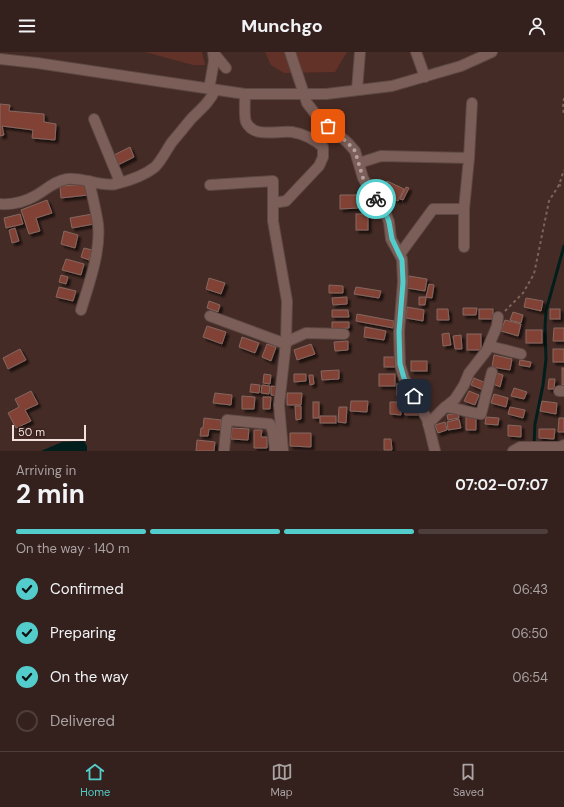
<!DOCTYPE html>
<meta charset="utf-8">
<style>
:root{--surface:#34201c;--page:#3f2d29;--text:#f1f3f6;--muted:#a9a3a3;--line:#4e3e3b;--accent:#53cdcb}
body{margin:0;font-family:"DM Sans",sans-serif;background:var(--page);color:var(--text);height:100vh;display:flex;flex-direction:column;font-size:15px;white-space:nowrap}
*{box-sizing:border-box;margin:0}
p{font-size:13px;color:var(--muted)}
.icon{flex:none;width:22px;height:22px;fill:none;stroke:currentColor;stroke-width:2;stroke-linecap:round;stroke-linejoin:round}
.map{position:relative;height:399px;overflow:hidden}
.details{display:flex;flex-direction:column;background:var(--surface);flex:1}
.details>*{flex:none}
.scale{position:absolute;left:12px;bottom:10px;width:74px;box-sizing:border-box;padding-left:4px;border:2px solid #f3e1dd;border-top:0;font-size:11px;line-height:14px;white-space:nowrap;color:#f3e1dd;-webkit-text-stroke:3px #3a211c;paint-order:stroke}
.pin{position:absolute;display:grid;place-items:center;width:34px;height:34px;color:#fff;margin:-17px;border-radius:8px;box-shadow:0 2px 6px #0006}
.courier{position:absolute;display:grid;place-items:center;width:40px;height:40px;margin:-20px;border:3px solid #53cdcb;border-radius:50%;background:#fff;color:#222;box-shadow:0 1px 5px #0007}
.overview em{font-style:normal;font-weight:700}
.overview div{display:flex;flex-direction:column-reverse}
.overview{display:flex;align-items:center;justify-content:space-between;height:68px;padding:0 16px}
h1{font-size:26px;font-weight:700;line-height:30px}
.bar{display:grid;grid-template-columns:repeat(4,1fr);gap:6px 4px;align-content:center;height:48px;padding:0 16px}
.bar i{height:5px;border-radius:3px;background:var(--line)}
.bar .current{background:var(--accent)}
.bar p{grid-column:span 4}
ol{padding:0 16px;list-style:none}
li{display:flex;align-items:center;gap:12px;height:44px}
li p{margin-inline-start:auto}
li .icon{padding:4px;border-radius:50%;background:var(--accent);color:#111;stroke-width:4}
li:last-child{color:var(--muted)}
li i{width:22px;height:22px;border:2px solid var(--line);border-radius:50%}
header{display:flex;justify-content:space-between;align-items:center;height:52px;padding:0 16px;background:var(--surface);font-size:18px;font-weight:700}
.tabs{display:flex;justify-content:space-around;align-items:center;height:56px;border-top:1px solid var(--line);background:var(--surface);font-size:11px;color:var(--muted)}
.tabs a{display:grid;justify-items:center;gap:2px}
.tabs .current{color:var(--accent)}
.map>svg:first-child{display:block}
.green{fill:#623127}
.water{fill:#011e1d}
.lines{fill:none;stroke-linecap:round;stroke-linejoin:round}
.stream{stroke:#011e1d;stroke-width:3}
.building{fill:#814336;stroke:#856760;filter:url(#shadow)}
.minor-casing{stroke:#5e4944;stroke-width:12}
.path{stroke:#7b635e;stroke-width:2;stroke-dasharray:3 3;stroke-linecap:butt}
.minor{stroke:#7c5e58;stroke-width:10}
.done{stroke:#b6a19d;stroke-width:4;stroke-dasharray:0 7.2}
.route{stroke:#53cdcb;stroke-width:5}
</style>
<header><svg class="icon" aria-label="menu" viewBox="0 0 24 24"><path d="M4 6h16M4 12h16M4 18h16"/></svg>Munchgo<svg class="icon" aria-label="person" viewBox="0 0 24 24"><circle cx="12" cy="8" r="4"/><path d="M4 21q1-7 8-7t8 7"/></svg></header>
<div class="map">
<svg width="564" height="399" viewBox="0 0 564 399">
<defs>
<filter id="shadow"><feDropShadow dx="3" dy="3" stdDeviation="1" flood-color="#0009"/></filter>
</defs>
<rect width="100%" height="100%" fill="#452b25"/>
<g class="green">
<polygon points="145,0 202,0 205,13 193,13"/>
<polygon points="265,0 347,0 335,20 284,21 271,13"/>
</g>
<polygon class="water" points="84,389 87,394 87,399 41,399 62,390"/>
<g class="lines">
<polyline class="stream" points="534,393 535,372 543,333 546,307 545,274 546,259 564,194"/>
</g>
<g class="building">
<polygon points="0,52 10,53 9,59 44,62 44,70 56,72 55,88 32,86 33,78 2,74 4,83 0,84"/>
<polygon points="130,95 134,105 116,114 112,104"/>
<polygon points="387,129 404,137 398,149 382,141"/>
<polygon points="86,132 88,143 61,146 60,134"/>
<polygon points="406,135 409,136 403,148 400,147"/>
<polygon points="340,143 358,143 358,156 340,157"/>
<polygon points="47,148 52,161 36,166 40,179 29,182 21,158"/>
<polygon points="20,162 23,172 6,176 4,166"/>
<polygon points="92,162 94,172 72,176 70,166"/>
<rect x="356" y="162" width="12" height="16"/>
<polygon points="15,176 19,189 12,191 9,178"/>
<polygon points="64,179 78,183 75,196 61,192"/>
<polygon points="84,196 92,198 89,208 81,205"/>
<polygon points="66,207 84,212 81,223 62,218"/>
<polygon points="61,223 68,225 66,232 59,230"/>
<polygon points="409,224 427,227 425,239 407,236"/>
<polygon points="209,226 225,231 221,242 206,237"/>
<polygon points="429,232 434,233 432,246 426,245"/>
<polygon points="329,233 343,234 343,241 329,241"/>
<polygon points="59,235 76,239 73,249 56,245"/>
<polygon points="356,235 381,239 379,246 354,242"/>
<polygon points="347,245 347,252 333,253 332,246"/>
<polygon points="419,245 426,245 425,253 419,253"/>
<polygon points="526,246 543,249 541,259 524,255"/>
<polygon points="209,249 220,253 218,260 207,256"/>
<polygon points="407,255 424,258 423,269 406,266"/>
<polygon points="463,256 477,256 476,263 463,263"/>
<polygon points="437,257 448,257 449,268 437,268"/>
<rect x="479" y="257" width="14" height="10"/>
<rect x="550" y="257" width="10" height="10"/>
<polygon points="332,258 348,258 349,265 332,265"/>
<polygon points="513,260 523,263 521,271 510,268"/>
<polygon points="357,262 394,269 393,276 356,269"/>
<polygon points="505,268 521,272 518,284 501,279"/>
<polygon points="332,270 349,270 349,276 332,277"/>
<polygon points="207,274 226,280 222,292 203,285"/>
<polygon points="365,275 386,279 384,288 364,285"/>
<polygon points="554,276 564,276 564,289 553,289"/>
<rect x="526" y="278" width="16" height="13"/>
<polygon points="449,281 451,293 443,294 442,282"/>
<rect x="467" y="282" width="14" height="16"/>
<polygon points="461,283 462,297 455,297 453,284"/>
<polygon points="242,285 259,291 255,301 239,295"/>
<polygon points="348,289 348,298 335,299 334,290"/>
<polygon points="267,292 276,295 271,309 262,305"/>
<polygon points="311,292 315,302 297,308 294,298"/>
<polygon points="20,297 26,308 8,317 3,306"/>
<rect x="553" y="297" width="11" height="13"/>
<polygon points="494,303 512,307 510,318 492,315"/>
<rect x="384" y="305" width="13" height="10"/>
<polygon points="520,308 531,310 530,315 519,313"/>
<rect x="411" y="309" width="16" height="10"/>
<rect x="562" y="316" width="2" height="17"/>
<polygon points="339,318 339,327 322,328 321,319"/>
<polygon points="496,321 503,323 500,335 493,332"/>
<polygon points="264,322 271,323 270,332 263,331"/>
<polygon points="294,322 306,322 306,329 294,330"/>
<rect x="379" y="322" width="16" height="12"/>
<polygon points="309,323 313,323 314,332 310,333"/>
<polygon points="474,326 486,331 483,338 471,333"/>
<polygon points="549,327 555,327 554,337 548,337"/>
<polygon points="251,332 260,333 259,341 250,340"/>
<rect x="397" y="332" width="5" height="11"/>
<polygon points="262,333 270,334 269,342 261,341"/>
<polygon points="271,334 278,335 277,344 271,343"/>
<polygon points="514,336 527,340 524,347 511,344"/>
<polygon points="31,339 38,352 25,358 31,369 16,376 8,361 19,355 15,347"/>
<polygon points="469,339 479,343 475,353 464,349"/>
<polygon points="215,341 232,343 231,353 213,351"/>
<polygon points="287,341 302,341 301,353 287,353"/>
<polygon points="494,342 508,346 506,355 491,351"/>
<polygon points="242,344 255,345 254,357 242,357"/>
<polygon points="263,345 271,345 270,357 263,357"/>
<polygon points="351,349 368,349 367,360 350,359"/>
<polygon points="404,349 414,349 414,356 419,356 419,363 405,363"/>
<polygon points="542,349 557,351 556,362 540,359"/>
<rect x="313" y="350" width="6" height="16"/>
<polygon points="390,350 401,350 401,363 390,362"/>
<polygon points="295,354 301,354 301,367 296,368"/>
<polygon points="339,355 347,355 346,371 338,370"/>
<polygon points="510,355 525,358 523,366 508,362"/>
<polygon points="458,361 459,366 448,368 447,363"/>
<polygon points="466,363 476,364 476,378 466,378"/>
<rect x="320" y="364" width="16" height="7"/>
<polygon points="486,365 499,366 498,373 485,372"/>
<polygon points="204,366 221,368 221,378 209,377 208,384 200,384 201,376 203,376"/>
<polygon points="559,366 564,366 564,380 558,380"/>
<polygon points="459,367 461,376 448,378 447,370"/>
<polygon points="445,370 447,378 438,381 435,373"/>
<polygon points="508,373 521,374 521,385 508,384"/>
<polygon points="232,376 249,377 248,388 231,387"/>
<polygon points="539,377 555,377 554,387 539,386"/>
<polygon points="254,378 262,378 261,385 267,385 267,396 254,396"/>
<polygon points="290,381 311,381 311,395 290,394"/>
<polygon points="384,387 391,387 392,398 384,398"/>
<polygon points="197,388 215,390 214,399 196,399"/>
</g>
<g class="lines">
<g class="minor-casing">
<g id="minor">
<polyline points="213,0 226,16"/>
<polyline points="290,0 307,51 317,64 348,91 355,99 363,126 371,140 384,157 389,170 391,187 402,207 403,230 399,280 400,313 404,326 427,367 435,399"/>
<polyline points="416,0 425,25"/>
<polyline points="0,7 37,11 245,42 326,42 392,34 461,14 492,0"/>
<polyline points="209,37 214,9 213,0"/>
<polyline points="357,38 360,0"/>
<path d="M245,42C245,49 244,65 246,70C254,87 278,78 292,80C304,82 314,87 323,95V105L319,114L286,149L273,151V169L287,249L286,290L279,353L283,399"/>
<polyline points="94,67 120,130"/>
<polyline points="469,106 472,51"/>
<polyline points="359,111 381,104 469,106 464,157 433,157 400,202"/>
<polyline points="210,133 273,129 273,151"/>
<path d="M0,152C13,153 24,150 35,144C46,138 54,129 67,127C84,125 99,135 116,132C128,129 145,123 155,115C162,108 167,97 172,90C179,82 185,74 192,66C201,57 210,50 215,38"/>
<polyline points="464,195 464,157"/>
<path d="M81,258C89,232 101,199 98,172C96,158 92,143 89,129"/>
<polyline points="210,264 286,292"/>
<polyline points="286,290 306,281 344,282"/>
<polyline points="489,294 521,302"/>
<polyline points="559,339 564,339"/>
<path d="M445,355C458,356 469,361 481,362L492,320"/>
<polyline points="428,372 443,357 455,347 464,333 469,321 487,298 497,274 498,265"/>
<polyline points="224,399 227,368 270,372 273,380 275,399"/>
<polyline points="513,399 520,395 560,395 564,393"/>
</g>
</g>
<g class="path">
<polyline points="564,46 563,55 564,64"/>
<polyline points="558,133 564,134"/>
<polyline points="505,259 523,241 534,222 549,149 559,133 564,118"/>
</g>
<use href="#minor" class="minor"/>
</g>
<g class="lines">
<polyline class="done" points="328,74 348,91 355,99 363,126 371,140 376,147"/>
<polyline class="route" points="376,147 384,157 389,170 392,187 402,208 403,230 399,280 400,312 404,326 414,344"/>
</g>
</svg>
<div class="scale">50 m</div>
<div class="pin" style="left:328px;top:74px;background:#ea580c"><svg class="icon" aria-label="bag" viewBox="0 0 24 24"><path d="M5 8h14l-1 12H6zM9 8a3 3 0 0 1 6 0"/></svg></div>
<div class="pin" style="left:414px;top:344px;background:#1f2937"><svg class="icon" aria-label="home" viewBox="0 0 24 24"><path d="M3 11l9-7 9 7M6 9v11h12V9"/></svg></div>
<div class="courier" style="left:376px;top:147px"><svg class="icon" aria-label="bike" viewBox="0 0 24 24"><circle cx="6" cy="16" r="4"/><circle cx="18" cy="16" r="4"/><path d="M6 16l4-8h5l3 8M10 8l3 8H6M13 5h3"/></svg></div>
</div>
<section class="details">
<div class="overview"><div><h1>2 min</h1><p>Arriving in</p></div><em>07:02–07:07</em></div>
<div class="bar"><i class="current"></i><i class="current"></i><i class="current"></i><i></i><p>On the way · 140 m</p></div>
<ol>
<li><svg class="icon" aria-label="check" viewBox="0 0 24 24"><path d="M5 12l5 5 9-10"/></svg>Confirmed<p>06:43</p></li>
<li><svg class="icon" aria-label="check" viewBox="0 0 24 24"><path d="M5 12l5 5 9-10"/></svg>Preparing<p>06:50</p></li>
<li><svg class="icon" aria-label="check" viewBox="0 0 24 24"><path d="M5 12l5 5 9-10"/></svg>On the way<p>06:54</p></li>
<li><i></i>Delivered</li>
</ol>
</section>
<nav class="tabs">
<a class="current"><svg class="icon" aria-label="home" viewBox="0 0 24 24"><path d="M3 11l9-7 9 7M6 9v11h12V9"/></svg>Home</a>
<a><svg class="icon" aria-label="map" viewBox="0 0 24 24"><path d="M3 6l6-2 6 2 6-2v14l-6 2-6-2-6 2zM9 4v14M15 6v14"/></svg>Map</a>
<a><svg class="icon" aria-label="saved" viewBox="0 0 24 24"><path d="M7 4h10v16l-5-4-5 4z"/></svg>Saved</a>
</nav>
